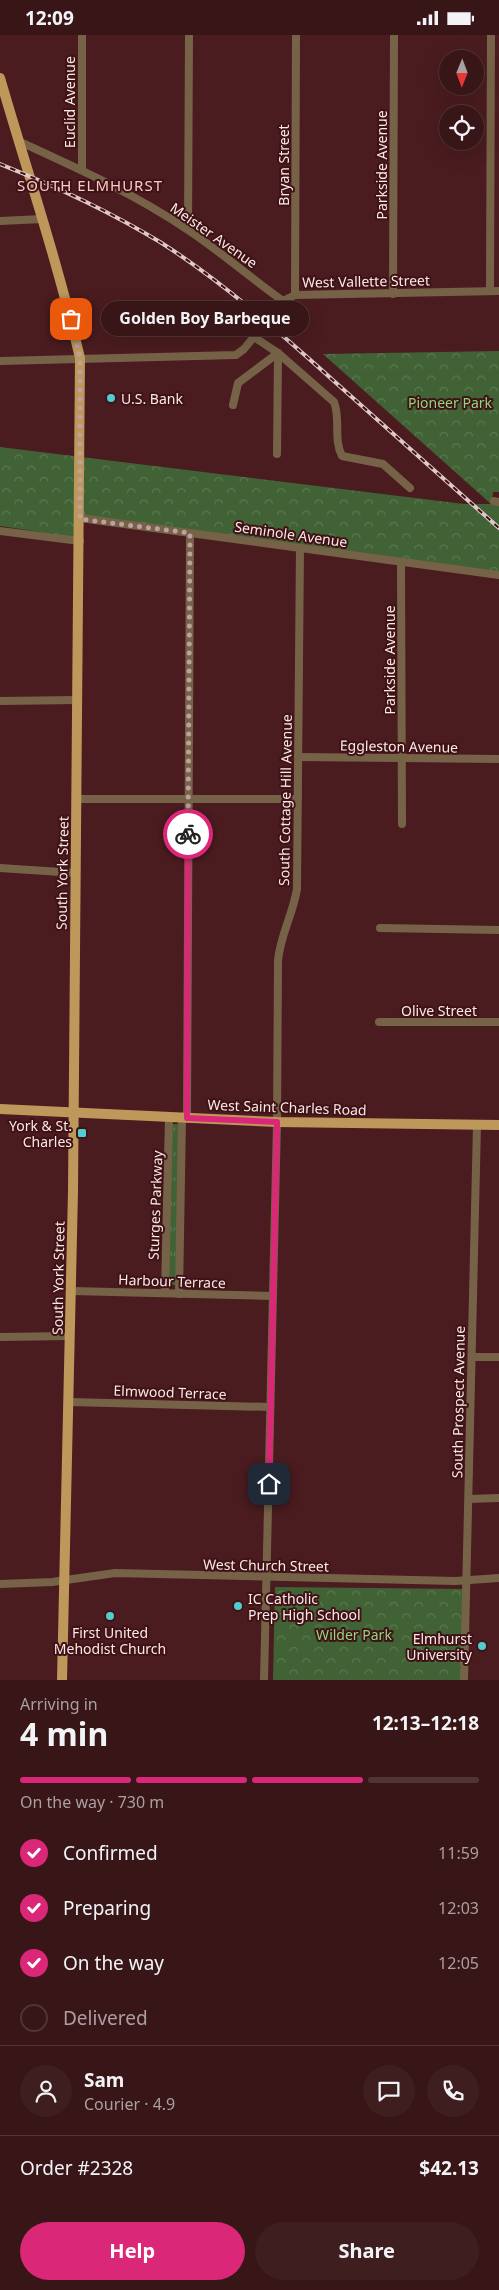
<!DOCTYPE html>
<meta charset="utf-8">
<style>
:root{--surface:#381517;--page:#3f1e20;--text:#f1f3f6;--muted:#ab9fa1;--line:#523436;--accent:#db2777}
body{margin:0;font-family:"Noto Sans",sans-serif;background:var(--page);color:var(--text);height:100vh;display:flex;flex-direction:column;font-size:19px;white-space:nowrap}
*{box-sizing:border-box;margin:0}
p{font-size:16px;color:var(--muted)}
.icon{flex:none;width:28px;height:28px;fill:none;stroke:currentColor;stroke-width:2;stroke-linecap:round;stroke-linejoin:round}
.map{position:relative;height:1645px;overflow:hidden}
.sheet{display:flex;flex-direction:column;background:var(--surface);flex:1}
.sheet>*{flex:none}
.needle{width:32px;rotate:181deg}
.fabs{position:absolute;left:439px;top:15px;display:grid;gap:10px}
.fabs a{display:grid;place-items:center;width:45px;height:45px;border-radius:50%;background:var(--surface);box-shadow:0 5px 20px #0002,0 0 0 1px var(--line);font-size:25px}
.pin{position:absolute;display:grid;place-items:center;width:42px;height:42px;color:#fff;margin:-21px;border-radius:10px;box-shadow:0 2px 8px #0006}
.courier{position:absolute;display:grid;place-items:center;width:50px;height:50px;margin:-25px;border:4px solid #db2777;border-radius:50%;background:#fff;color:#222;box-shadow:0 1px 6px #0007}
.bubble{position:absolute;height:35px;border-radius:18px;background:var(--surface);box-shadow:0 5px 20px #0002,0 0 0 1px var(--line);font-size:16px;font-weight:700;line-height:35px;text-align:center}
.overview em{font-style:normal;font-weight:700}
.overview div{display:flex;flex-direction:column-reverse}
.overview{display:flex;align-items:center;justify-content:space-between;height:85px;padding:0 20px}
h1{font-size:32px;font-weight:700;line-height:38px}
.bar{display:grid;grid-template-columns:repeat(4,1fr);gap:8px 5px;align-content:center;height:60px;padding:0 20px}
.bar i{height:6px;border-radius:4px;background:var(--line)}
.bar .selected{background:var(--accent)}
.bar p{grid-column:span 4}
.line{display:flex;align-items:center;gap:12px;padding:0 20px;border-top:1px solid var(--line)}
.line div{flex:1}
.round{display:grid;place-items:center;flex:none;width:52px;height:52px;border-radius:26px;background:var(--page)}
ol{padding:0 20px;list-style:none}
li{display:flex;align-items:center;gap:15px;height:55px}
li p{margin-inline-start:auto}
li .icon{padding:5px;border-radius:50%;background:var(--accent);color:#fff;stroke-width:4}
li:last-child{color:var(--muted)}
li i{width:28px;height:28px;border:2px solid var(--line);border-radius:50%}
.button{display:flex;gap:10px;margin-top:auto;padding:10px 20px}
.button a{flex:1;height:58px;border-radius:30px;background:var(--accent);color:#fff;font-size:20px;font-weight:700;line-height:58px;text-align:center}
.button a+a{background:var(--page);color:var(--text)}
.status{display:flex;justify-content:space-between;align-items:center;height:35px;padding:0 25px;background:var(--surface);direction:ltr}
.status svg{height:14px;fill:currentColor}
.map>svg:first-child{display:block}
.grass{fill:url(#grass-tufts)}
.park{fill:url(#park-crowns)}
.lines{fill:none;stroke-linecap:round;stroke-linejoin:round}
.minor{stroke:#766347;stroke-width:8}
.major{stroke:#be985b;stroke-width:10}
.rail-casing{stroke:#e0c8c8;stroke-width:4}
.rail{stroke:#3f1216;stroke-width:2;stroke-dasharray:5.5;stroke-linecap:butt}
.done{stroke:#bda1a1;stroke-width:5;stroke-dasharray:0 9}
.route{stroke:#db2777;stroke-width:6}
.poi-dot{fill:#51ccd1;stroke:#3f1216;stroke-width:2}
.labels{text-anchor:middle;dominant-baseline:central;stroke-width:4;stroke-linejoin:round;paint-order:stroke}
.street-label{font-size:14px;fill:#fbe8e7;stroke:#3f1216}
.poi-label{font-size:14px;fill:#fbe8e7;stroke:#3f1216;text-anchor:start}
.park-label{font-size:14px;fill:#92d57d;stroke:#3f1216}
.neighbourhood-label{font-size:15px;letter-spacing:1px;fill:#fac9c9;stroke:#3f1216}
</style>
<div class="status"><b>12:09</b><svg viewBox="0 0 49 12"><path d="M0 12V9h3v3zM5 12V6h3v6zM10 12V3h3v9zM15 12V0h3v12zM26 1h20v11H26zM47 4h2v5h-2z"/></svg></div>
<div class="map">
<svg width="499" height="1645" viewBox="0 0 499 1645">
<defs>
<pattern id="grass-tufts" width="24" height="20" patternUnits="userSpaceOnUse" patternTransform="scale(1.25)"><rect width="24" height="20" fill="#406235"/><path d="M3 7l-1-3M5 7V3M7 7l1-3M15 17l-1-3M17 17v-4M19 17l1-3" fill="none" stroke="#5c7852"/></pattern>
<pattern id="park-crowns" width="20" height="18" patternUnits="userSpaceOnUse" patternTransform="scale(1.25)"><rect width="20" height="18" fill="#406235"/><path d="M2 6a3 3 0 1 1 6 0M12 15a3 3 0 1 1 6 0" fill="none" stroke="#5c7852"/></pattern>
</defs>
<rect width="100%" height="100%" fill="#4a1c1f"/>
<polygon class="grass" points="171,1089 180,1089 176,1250 167,1250"/>
<g class="park">
<polygon points="499,316 499,457 493,457 492,468 499,469 499,539 76,480 75,502 0,491 0,412 464,469 491,469 323,319"/>
<polygon points="275,1552 464,1554 461,1645 273,1645"/>
</g>
<g class="lines">
<g class="minor">
<path d="M18,106C77,133 135,159 188,195C221,217 251,243 283,266"/>
<polyline points="82,135 82,0"/>
<polyline points="0,186 42,184"/>
<polyline points="188,194 189,0"/>
<polyline points="490,256 491,0"/>
<polyline points="393,259 394,0"/>
<polyline points="295,260 296,0"/>
<path d="M254,302L278,318L334,367C341,384 333,404 342,421L383,429L410,453"/>
<polyline points="0,326 236,320 244,314 283,266 295,260 499,256"/>
<polyline points="233,370 238,348 278,318"/>
<polyline points="277,419 278,318"/>
<polyline points="494,466 499,467"/>
<polyline points="80,483 499,540"/>
<polyline points="0,496 80,506"/>
<polyline points="401,527 402,789"/>
<polyline points="0,666 78,665"/>
<polyline points="298,722 499,724"/>
<polyline points="77,764 298,764"/>
<polyline points="0,833 76,838"/>
<polyline points="380,893 499,895"/>
<polyline points="379,987 499,987"/>
<polyline points="187,1083 190,498"/>
<polyline points="71,1256 272,1261"/>
<polyline points="165,1258 169,1082"/>
<polyline points="179,1259 182,1083"/>
<polyline points="0,1302 70,1301"/>
<polyline points="472,1322 499,1322"/>
<polyline points="69,1367 270,1372"/>
<polyline points="469,1464 499,1463"/>
<polyline points="0,1549 52,1547 115,1538 455,1546 499,1543"/>
<path d="M264,1645L277,1087L278,926C280,901 293,879 297,854L300,513"/>
<polyline points="464,1645 477,1090"/>
</g>
<g class="major">
<path d="M0,43C27,136 58,228 80,323L73,1156L62,1645"/>
<polyline points="0,1074 277,1087 499,1090"/>
</g>
<g class="rail-casing">
<path id="rail" d="M0,129C55,151 109,176 160,207C223,247 279,297 335,347C389,395 444,444 499,493"/>
</g>
<use href="#rail" class="rail"/>
</g>
<g class="lines">
<polyline class="done" points="71,284 80,323 80,484 190,498 188,799"/>
<polyline class="route" points="188,799 187,1083 277,1087 269,1449"/>
</g>
<g class="poi-dot">
<circle cx="111" cy="363" r="5"/>
<rect x="77" y="1093" width="10" height="10" rx="2.5"/>
<circle cx="238" cy="1571" r="5"/>
<circle cx="110" cy="1581" r="5"/>
<circle cx="482" cy="1611" r="5"/>
</g>
<g class="labels">
<g class="street-label">
<text transform="translate(69 67) rotate(-90)">Euclid Avenue</text>
<text transform="translate(283 130) rotate(-90)">Bryan Street</text>
<text transform="translate(381 130) rotate(-90)">Parkside Avenue</text>
<text transform="translate(214 200) rotate(35)">Meister Avenue</text>
<text transform="translate(366 246) rotate(-1)">West Vallette Street</text>
<text transform="translate(291 499) rotate(8)">Seminole Avenue</text>
<text transform="translate(389 625) rotate(-90)">Parkside Avenue</text>
<text transform="translate(399 711) rotate(1)">Eggleston Avenue</text>
<text transform="translate(285 765) rotate(-89)">South Cottage Hill Avenue</text>
<text transform="translate(62 838) rotate(-89)">South York Street</text>
<text x="439" y="975">Olive Street</text>
<text transform="translate(287 1072) rotate(2)">West Saint Charles Road</text>
<text transform="translate(155 1170) rotate(-88)">Sturges Parkway</text>
<text transform="translate(58 1243) rotate(-89)">South York Street</text>
<text transform="translate(172 1246) rotate(2)">Harbour Terrace</text>
<text transform="translate(170 1357) rotate(2)">Elmwood Terrace</text>
<text transform="translate(458 1367) rotate(-89)">South Prospect Avenue</text>
<text transform="translate(266 1530) rotate(1)">West Church Street</text>
</g>
<g class="poi-label">
<text x="121" y="363">U.S. Bank</text>
<text x="72" y="1090" text-anchor="end">York &amp; St.<tspan x="72" dy="16">Charles</tspan></text>
<text x="248" y="1563">IC Catholic<tspan x="248" dy="16">Prep High School</tspan></text>
<text x="110" y="1597" text-anchor="middle">First United<tspan x="110" dy="16">Mehodist Church</tspan></text>
<text x="472" y="1603" text-anchor="end">Elmhurst<tspan x="472" dy="16">University</tspan></text>
</g>
<g class="park-label">
<text x="450" y="367">Pioneer Park</text>
<text x="354" y="1599">Wilder Park</text>
</g>
<g class="neighbourhood-label">
<text x="90" y="150">SOUTH ELMHURST</text>
</g>
</g>
</svg>
<div class="fabs">
<a><svg class="needle" viewBox="-14 -14 28 28"><path d="M0-13l5 13h-10z" fill="#e53935"/><path d="M0 13l5-13h-10z" fill="#ab9fa1"/></svg></a>
<a><svg class="icon" aria-label="locate" viewBox="0 0 24 24"><circle cx="12" cy="12" r="6"/><path d="M12 2v4M12 18v4M2 12h4M18 12h4"/></svg></a>
</div>
<div class="pin" style="left:71px;top:284px;background:#ea580c"><svg class="icon" aria-label="bag" viewBox="0 0 24 24"><path d="M5 8h14l-1 12H6zM9 8a3 3 0 0 1 6 0"/></svg></div>
<div class="pin" style="left:269px;top:1449px;background:#1f2937"><svg class="icon" aria-label="home" viewBox="0 0 24 24"><path d="M3 11l9-7 9 7M6 9v11h12V9"/></svg></div>
<div class="courier" style="left:188px;top:799px"><svg class="icon" aria-label="bike" viewBox="0 0 24 24"><circle cx="6" cy="16" r="4"/><circle cx="18" cy="16" r="4"/><path d="M6 16l4-8h5l3 8M10 8l3 8H6M13 5h3"/></svg></div>
<div class="bubble" style="left:101px;top:266px;width:208px">Golden Boy Barbeque</div>
</div>
<section class="sheet">
<div class="overview"><div><h1>4 min</h1><p>Arriving in</p></div><em>12:13–12:18</em></div>
<div class="bar"><i class="selected"></i><i class="selected"></i><i class="selected"></i><i></i><p>On the way · 730 m</p></div>
<ol>
<li><svg class="icon" aria-label="check" viewBox="0 0 24 24"><path d="M5 12l5 5 9-10"/></svg>Confirmed<p>11:59</p></li>
<li><svg class="icon" aria-label="check" viewBox="0 0 24 24"><path d="M5 12l5 5 9-10"/></svg>Preparing<p>12:03</p></li>
<li><svg class="icon" aria-label="check" viewBox="0 0 24 24"><path d="M5 12l5 5 9-10"/></svg>On the way<p>12:05</p></li>
<li><i></i>Delivered</li>
</ol>
<div class="line" style="height:90px"><a class="round"><svg class="icon" aria-label="person" viewBox="0 0 24 24"><circle cx="12" cy="8" r="4"/><path d="M4 21q1-7 8-7t8 7"/></svg></a><div><b>Sam</b><p>Courier · 4.9</p></div><a class="round"><svg class="icon" aria-label="chat" viewBox="0 0 24 24"><path d="M4 5h16v11H9l-5 4z"/></svg></a><a class="round"><svg class="icon" aria-label="phone" viewBox="0 0 24 24"><path d="M5 4h4l2 5-3 2q2 4 5 5l2-3 5 2v4C11 20 4 13 5 4z"/></svg></a></div>
<div class="line" style="height:65px"><div>Order #2328</div><b>$42.13</b></div>
<div class="button"><a>Help</a><a>Share</a></div>
</section>
